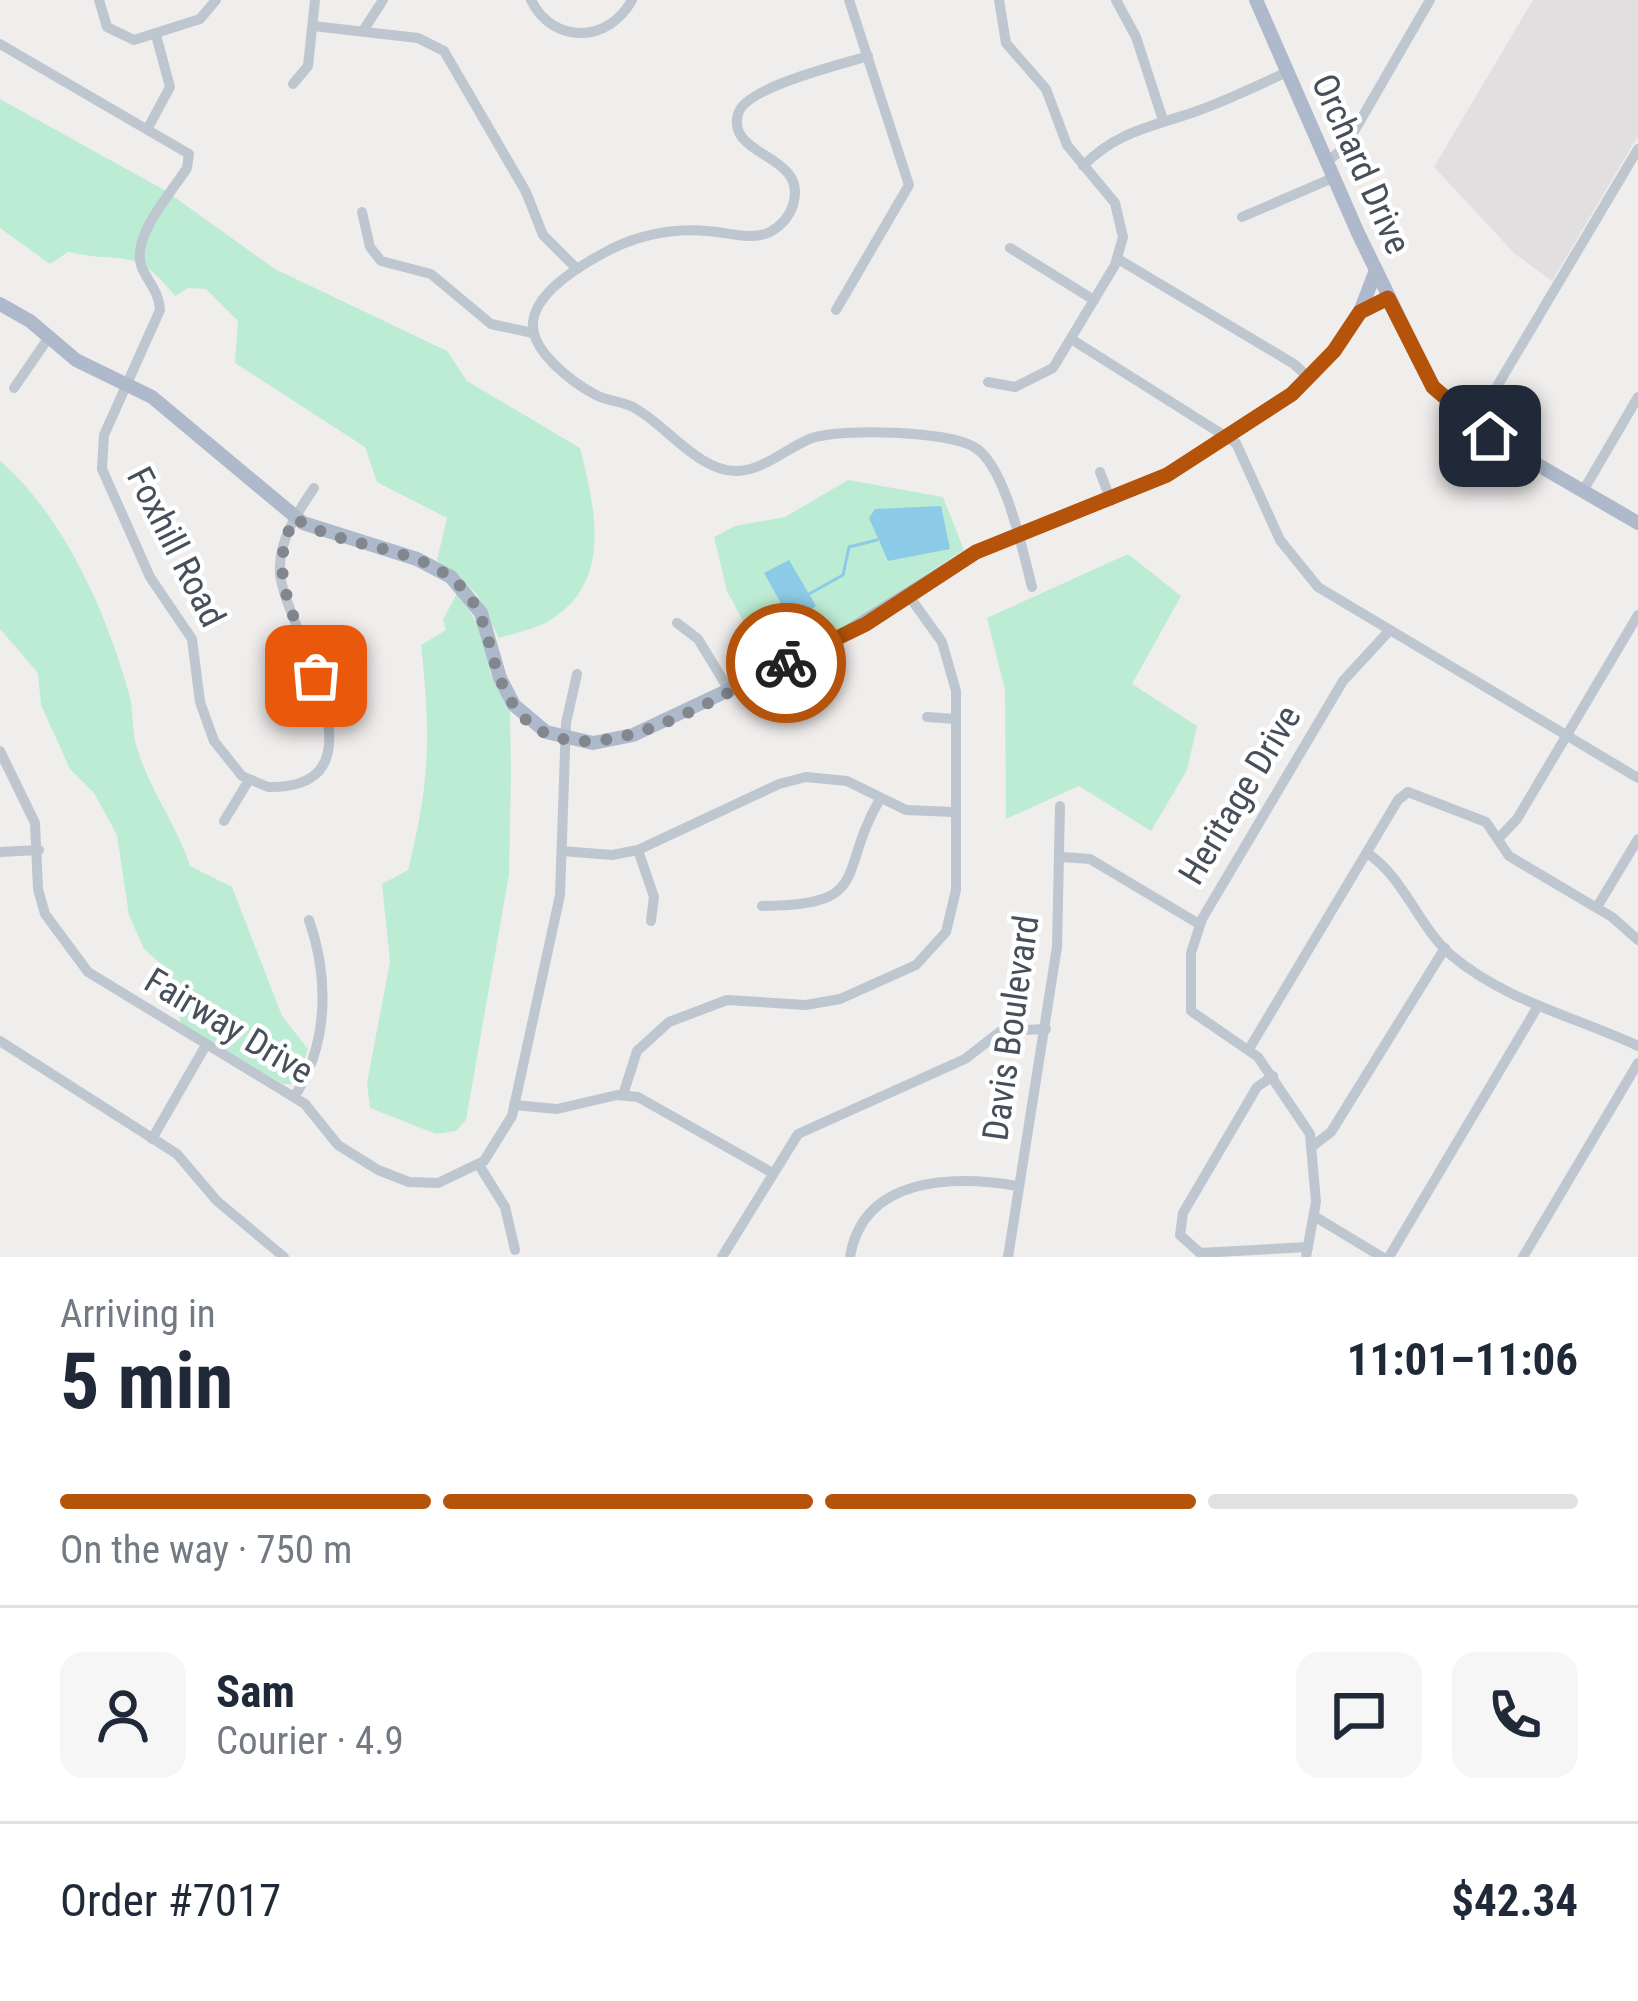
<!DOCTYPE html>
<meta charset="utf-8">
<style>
:root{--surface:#fff;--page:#f6f6f7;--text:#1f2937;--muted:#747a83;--line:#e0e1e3;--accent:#b45309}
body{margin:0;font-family:"Roboto Condensed",sans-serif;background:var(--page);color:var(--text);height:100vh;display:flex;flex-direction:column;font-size:45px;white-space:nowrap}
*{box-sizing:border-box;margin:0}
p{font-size:39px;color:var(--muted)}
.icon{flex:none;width:66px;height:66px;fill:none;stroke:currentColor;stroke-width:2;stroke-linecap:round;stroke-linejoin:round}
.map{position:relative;height:1257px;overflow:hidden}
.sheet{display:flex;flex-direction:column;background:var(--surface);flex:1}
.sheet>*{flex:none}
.pin{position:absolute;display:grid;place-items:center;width:102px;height:102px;color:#fff;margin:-51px;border-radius:24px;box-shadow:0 6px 18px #0006}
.courier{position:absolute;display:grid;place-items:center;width:120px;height:120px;margin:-60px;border:9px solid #b45309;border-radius:50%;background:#fff;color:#222;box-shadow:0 3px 15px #0007}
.summary em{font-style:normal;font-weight:700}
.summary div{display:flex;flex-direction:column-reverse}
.summary{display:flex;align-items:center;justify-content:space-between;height:204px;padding:0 60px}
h1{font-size:78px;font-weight:700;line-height:90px}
.bar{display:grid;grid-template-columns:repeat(4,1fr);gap:18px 12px;align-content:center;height:144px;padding:0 60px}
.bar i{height:15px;border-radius:9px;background:var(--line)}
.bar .selected{background:var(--accent)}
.bar p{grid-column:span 4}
.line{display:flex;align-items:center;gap:30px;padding:0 60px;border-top:3px solid var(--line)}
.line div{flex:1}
.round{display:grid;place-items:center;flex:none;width:126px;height:126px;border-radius:24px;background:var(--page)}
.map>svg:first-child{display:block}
.education{fill:#e1dfdf}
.green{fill:#bdecd4}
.water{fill:#8ccbe7}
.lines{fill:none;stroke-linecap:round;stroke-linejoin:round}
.stream{stroke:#8ccbe7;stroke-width:3}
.minor{stroke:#bec6cf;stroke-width:10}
.major{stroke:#aebacb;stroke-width:14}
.done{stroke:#82868d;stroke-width:12;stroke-dasharray:0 21.6}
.route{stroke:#b45309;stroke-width:15}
.labels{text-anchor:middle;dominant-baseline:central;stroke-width:9;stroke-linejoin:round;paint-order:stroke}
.street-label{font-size:36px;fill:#464f5a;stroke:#fff}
</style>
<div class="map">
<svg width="1638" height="1257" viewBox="0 0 1638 1257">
<rect width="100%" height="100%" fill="#f0eded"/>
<polygon class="education" points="1533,0 1638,0 1638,136 1552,281 1515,254 1434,167"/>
<g class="green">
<path d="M0,99L166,191L275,269L447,351L467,381L580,448C594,504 614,580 552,619C537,629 515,633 499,638L476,593L437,560L447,518L377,482L365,447L235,363L238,321L206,289L188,288L175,296C134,244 125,265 68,252L50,264L0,228Z"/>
<path d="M0,461C64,516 106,612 129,693C134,711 131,730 137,748C149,789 177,825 190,866L232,887L282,1016L308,1049L295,1084H283L181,1024L170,972L144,949L129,915L117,835L94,793L70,769L41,705L38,673L0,629Z"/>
<polygon points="848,480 943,497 964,550 823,641 766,664 727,591 714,537 735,526 785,517"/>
<polygon points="1128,554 1181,596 1132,684 1197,726 1187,770 1151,831 1079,786 1006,819 1005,690 987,618"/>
<path d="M457,593L480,627L491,675L510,710L511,773L509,874L466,1120L456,1131L436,1134L370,1108L367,1083L390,962L382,884L408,870C430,783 431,734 421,645L446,630L443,620Z"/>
</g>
<g class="water">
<polygon points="941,506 950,549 888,561 869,518 875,509"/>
<polygon points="789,560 816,606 792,623 764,573"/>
</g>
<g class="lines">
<polyline class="stream" points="809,594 843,575 849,547 877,540"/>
<g class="minor">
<polyline points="99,0 107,27 134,40 200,19 216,0"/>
<path d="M531,0C553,45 609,43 632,0"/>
<polyline points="1116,0 1136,37 1163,120"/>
<polyline points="313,26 418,38 444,51 526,192 543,235 577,269"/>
<polyline points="363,31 383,0"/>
<path d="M0,44L189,154L187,168C172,192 132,235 141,265C147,282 159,290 160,310L104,435L102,469L150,577L192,639L200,702L214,741L242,776L268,787C397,790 283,624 280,573C278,541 297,513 314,488"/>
<path d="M868,56C840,65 745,87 738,114C726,158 809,153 793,205C789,217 781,226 770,232C751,241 727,232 707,231C670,228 634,236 602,254C578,267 536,292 533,322C530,351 573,383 596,395C609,402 625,401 638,410C667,427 701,473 738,471C764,470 788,447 812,438C842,428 947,431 974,447C1005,464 1023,552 1032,587"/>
<polyline points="293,84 308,66 315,0"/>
<polyline points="148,128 170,87 156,35"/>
<polyline points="1328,161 1345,147 1430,0"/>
<path d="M1083,166C1118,130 1156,126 1200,110C1230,99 1259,85 1287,72"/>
<polyline points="362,212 370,247 381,261 431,274 491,324 533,333"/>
<polyline points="1242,217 1335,177"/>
<polyline points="1010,248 1094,300"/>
<polyline points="1118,259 1294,364 1309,378"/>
<polyline points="836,310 909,185 849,0"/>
<polyline points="1071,339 1236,443 1280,540 1318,587 1638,778"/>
<polyline points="988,382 1015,387 1053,368 1115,265 1123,237 1115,203 1067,145 1046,89 1006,43 999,0"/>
<polyline points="14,388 49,337"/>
<polyline points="1474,425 1638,149"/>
<polyline points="1100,472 1111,501"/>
<polyline points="1583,491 1638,397"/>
<polyline points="677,623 698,639 729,690"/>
<polyline points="927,717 956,719"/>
<polyline points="0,751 35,823 38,889 45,914 88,972 305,1104 338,1145 378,1170 409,1182 438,1183 484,1161 512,1116 560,895 566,723 577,674"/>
<polyline points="224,821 249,780"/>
<polyline points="1499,838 1517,819 1638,615"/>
<polyline points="638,850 654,897 651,921"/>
<polyline points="562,851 612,855 638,850 779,784 806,777 847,781 906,810 954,812"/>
<polyline points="0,852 39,850"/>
<path d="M1367,853C1404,877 1418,926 1451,955C1505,1001 1576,1017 1638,1046"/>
<polyline points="1062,857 1090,859 1199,924"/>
<path d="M762,906C874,905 836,874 880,799"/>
<polyline points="1597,907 1638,839"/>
<polyline points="0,1041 177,1154 217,1201 284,1257"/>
<polyline points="1249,1049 1398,800 1408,792 1486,822 1509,856 1612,917 1638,940"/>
<polyline points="1273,1076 1257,1087 1183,1213 1180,1235 1200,1253 1308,1247"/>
<polyline points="623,1095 637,1051 669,1022 727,1000 806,1005 840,999 916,965 946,932 956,890 956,691 942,642 909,596"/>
<path d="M294,1097C329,1045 329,977 309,920"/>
<polyline points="514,1105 557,1109 617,1095 638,1097 771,1172"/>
<polyline points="152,1139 206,1045"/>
<polyline points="1314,1145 1331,1132 1445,948"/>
<polyline points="479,1165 505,1207 515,1250"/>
<polyline points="1314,1216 1382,1257"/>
<polyline points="722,1257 798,1134 965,1059 1001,1031 1046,1029"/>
<path d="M850,1257C863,1176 954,1175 1018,1186"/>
<polyline points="1008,1257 1057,947 1060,806"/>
<polyline points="1306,1257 1316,1202 1310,1134 1258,1057 1191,1011 1191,953 1202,919 1343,681 1390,630"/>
<polyline points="1389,1257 1538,1006"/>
<polyline points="1523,1257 1638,1063"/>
</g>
<g class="major">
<polyline points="1256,0 1358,233 1433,387 1490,437 1638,523"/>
<polyline points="0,304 30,321 76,360 152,397 303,523 417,559 451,577 481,613 500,678 514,705 546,732 593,743 633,735 835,640 976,552 1167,475 1292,394 1334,351 1360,312 1388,298"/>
<polyline points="1360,312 1376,270"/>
</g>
</g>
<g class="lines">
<path class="done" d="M316,676C299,620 263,575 295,518C344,550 411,543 456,582C490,612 486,650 504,688C558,805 711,698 786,663"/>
<polyline class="route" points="786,663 866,624 976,552 1167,475 1292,394 1334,351 1360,312 1388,298 1433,387 1490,436"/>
</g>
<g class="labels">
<g class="street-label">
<text transform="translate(1361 164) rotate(66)">Orchard Drive</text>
<text transform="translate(176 547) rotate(63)">Foxhill Road</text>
<text transform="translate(1240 795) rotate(-59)">Heritage Drive</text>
<text transform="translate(229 1026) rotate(31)">Fairway Drive</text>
<text transform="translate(1011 1028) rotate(-82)">Davis Boulevard</text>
</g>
</g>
</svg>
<div class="pin" style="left:316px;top:676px;background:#ea580c"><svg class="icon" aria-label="bag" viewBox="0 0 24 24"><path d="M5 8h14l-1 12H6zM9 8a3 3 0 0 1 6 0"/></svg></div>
<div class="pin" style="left:1490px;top:436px;background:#1f2937"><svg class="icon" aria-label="home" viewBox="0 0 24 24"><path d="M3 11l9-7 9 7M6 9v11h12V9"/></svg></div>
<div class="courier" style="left:786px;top:663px"><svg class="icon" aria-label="bike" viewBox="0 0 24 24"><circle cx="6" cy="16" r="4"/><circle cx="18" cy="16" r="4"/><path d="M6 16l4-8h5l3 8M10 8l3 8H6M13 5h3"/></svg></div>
</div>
<section class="sheet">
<div class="summary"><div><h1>5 min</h1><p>Arriving in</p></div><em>11:01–11:06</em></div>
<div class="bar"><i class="selected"></i><i class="selected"></i><i class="selected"></i><i></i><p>On the way · 750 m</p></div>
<div class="line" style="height:216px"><a class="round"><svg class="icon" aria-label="person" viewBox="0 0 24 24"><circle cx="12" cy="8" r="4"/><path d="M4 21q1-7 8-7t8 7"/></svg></a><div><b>Sam</b><p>Courier · 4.9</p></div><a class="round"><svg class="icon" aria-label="chat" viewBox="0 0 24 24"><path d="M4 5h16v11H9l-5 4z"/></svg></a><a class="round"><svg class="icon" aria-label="phone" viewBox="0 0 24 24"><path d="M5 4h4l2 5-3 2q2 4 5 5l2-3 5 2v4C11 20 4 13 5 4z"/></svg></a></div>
<div class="line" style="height:156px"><div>Order #7017</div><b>$42.34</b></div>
</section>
